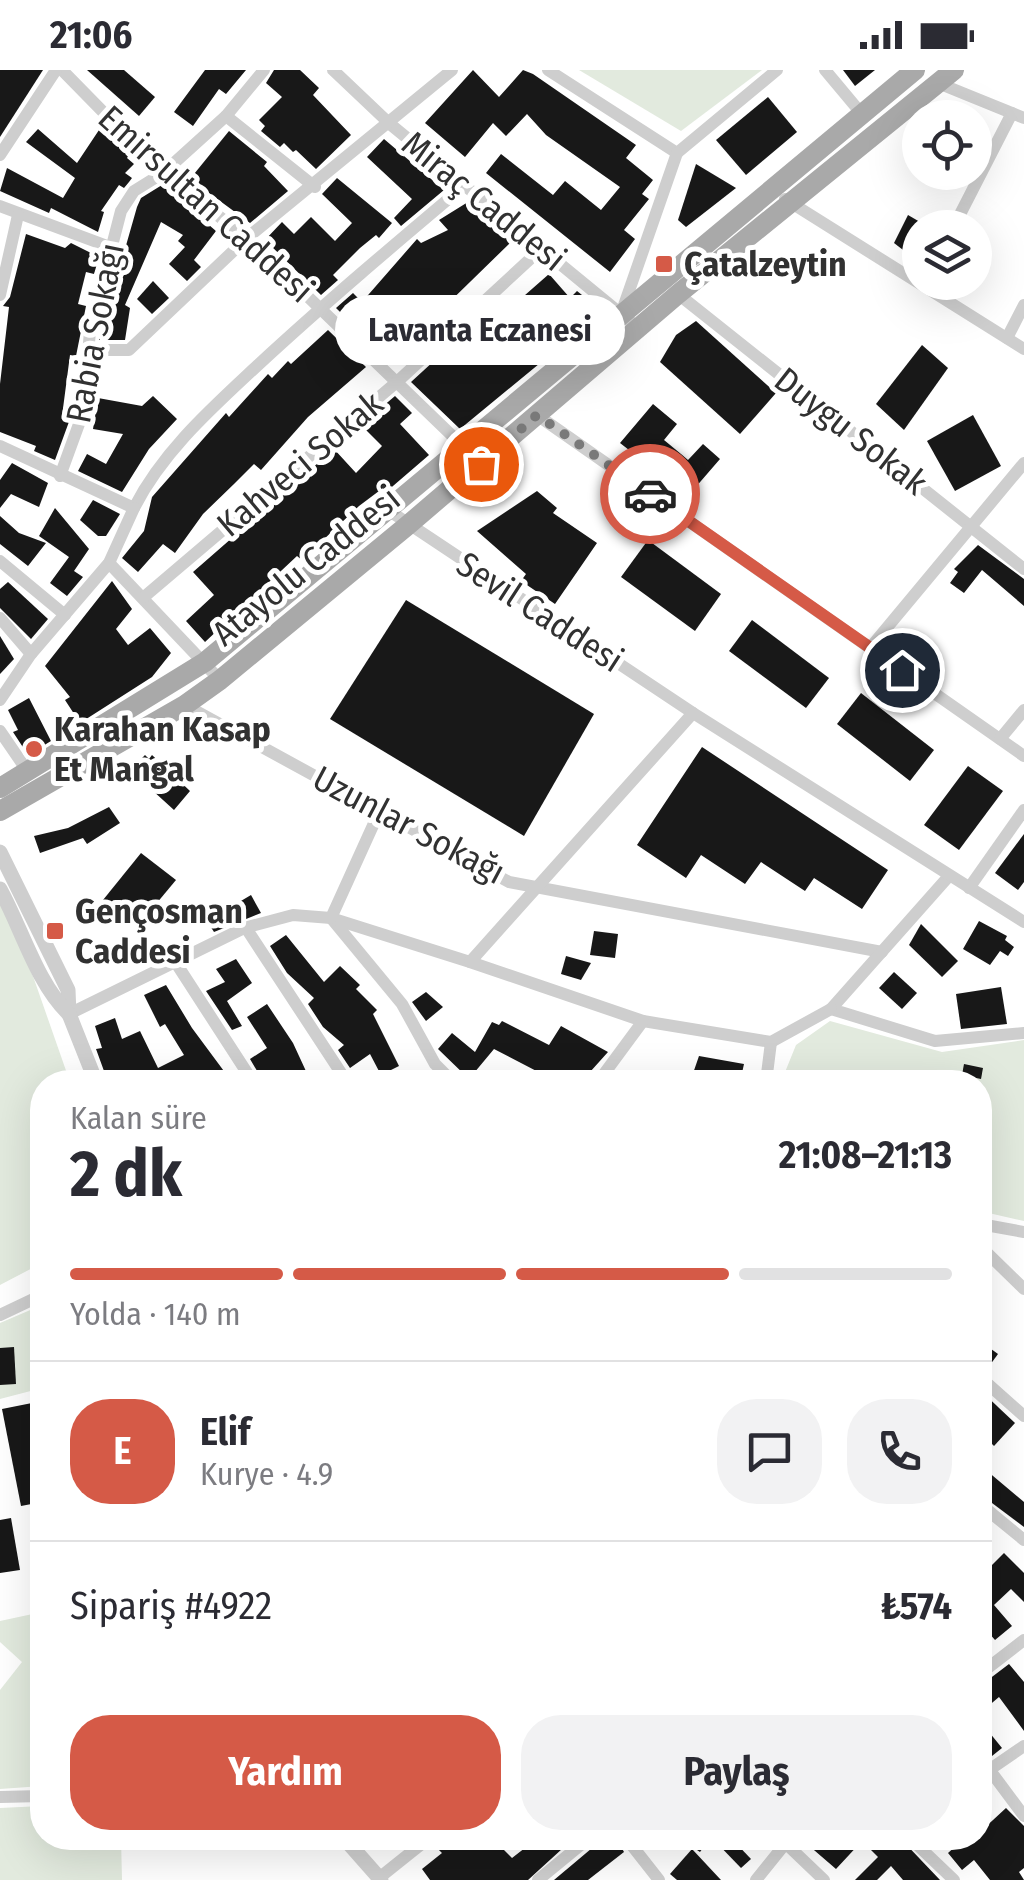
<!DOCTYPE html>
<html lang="tr">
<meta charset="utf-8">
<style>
:root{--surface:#fff;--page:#f2f2f3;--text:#2b2b33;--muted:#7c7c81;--line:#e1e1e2;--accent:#d55a47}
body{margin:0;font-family:"Fira Sans Condensed",sans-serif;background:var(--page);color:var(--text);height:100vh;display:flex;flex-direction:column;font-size:38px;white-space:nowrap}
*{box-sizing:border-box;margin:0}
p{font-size:32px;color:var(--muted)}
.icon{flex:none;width:55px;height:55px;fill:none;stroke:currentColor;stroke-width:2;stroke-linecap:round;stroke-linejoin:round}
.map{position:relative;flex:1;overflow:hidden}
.details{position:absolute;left:30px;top:1000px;width:962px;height:780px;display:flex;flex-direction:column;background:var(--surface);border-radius:40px;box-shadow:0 10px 40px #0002}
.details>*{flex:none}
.fabs{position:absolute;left:902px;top:30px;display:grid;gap:20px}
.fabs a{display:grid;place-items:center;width:90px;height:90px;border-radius:50%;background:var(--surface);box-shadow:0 10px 40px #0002;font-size:50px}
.pin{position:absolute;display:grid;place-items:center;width:85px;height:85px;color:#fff;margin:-42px;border:5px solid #fff;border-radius:50%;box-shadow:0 2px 10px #0007}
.courier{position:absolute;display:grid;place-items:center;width:100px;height:100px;margin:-50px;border:8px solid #d55a47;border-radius:50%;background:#fff;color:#222;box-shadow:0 2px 12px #0007}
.bubble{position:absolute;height:70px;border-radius:35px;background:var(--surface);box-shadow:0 10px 40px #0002;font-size:32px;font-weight:700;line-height:70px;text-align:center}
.overview em{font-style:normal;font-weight:700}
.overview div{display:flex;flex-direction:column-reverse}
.overview{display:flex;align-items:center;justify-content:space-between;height:170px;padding:0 40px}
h1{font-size:65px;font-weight:700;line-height:75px}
.bar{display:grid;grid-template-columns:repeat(4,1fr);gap:15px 10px;align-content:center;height:120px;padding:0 40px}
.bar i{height:12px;border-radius:8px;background:var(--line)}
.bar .on{background:var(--accent)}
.bar p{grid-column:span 4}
.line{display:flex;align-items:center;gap:25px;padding:0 40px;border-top:2px solid var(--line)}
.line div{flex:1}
.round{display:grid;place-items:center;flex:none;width:105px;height:105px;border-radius:40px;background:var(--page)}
.cta{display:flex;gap:20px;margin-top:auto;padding:20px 40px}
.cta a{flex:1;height:115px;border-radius:40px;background:var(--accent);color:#fff;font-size:40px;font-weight:700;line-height:115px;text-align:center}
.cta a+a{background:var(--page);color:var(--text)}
.status{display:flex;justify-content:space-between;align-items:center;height:70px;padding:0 50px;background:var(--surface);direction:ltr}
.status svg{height:28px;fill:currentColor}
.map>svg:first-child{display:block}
.green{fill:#e2eade}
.building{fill:#181818}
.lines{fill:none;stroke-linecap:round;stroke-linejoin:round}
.minor{stroke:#cecece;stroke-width:12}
.tertiary{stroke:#cecece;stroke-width:15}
.primary{stroke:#a9a9a9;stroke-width:20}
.done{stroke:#797979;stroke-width:10;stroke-dasharray:0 18}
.route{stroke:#d55a47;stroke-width:12}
.poi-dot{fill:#d55a47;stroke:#fff;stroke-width:4}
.labels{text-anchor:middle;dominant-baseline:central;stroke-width:10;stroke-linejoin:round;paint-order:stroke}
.street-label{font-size:35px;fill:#313131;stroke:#fff}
.poi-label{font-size:35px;font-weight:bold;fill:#313131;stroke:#fff;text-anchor:start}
</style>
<div class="status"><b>21:06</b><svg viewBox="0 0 49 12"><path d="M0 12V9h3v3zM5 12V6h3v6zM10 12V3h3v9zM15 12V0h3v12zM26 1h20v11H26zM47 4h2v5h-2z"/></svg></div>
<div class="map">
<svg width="1024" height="1810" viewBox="0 0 1024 1810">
<rect width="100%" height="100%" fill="#fff"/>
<g class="green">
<polygon points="579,0 762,0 681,61"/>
<polygon points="0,829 34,909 70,1012 42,1012 42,1193 0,1215"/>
<polygon points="830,951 942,982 1024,970 1024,1151 980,1141 980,1012 781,1012 796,975"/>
<polygon points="42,1235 42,1318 0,1329 0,1253"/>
<polygon points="42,1542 42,1716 0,1719 0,1620 22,1592 0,1572 0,1551"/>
<polygon points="42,1736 42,1768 121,1768 122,1810 0,1810 0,1738"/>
</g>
<g class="building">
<polygon points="0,0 43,0 0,67"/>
<polygon points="87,0 124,0 155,27 139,46"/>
<polygon points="205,0 246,0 226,24 219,19 193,56 174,42"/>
<polygon points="274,0 300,0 319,18 313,25 351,65 316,99 296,80 293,82 284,73 280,77 261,61 265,56 259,50 282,27 266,13"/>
<polygon points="473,0 499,27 523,0 533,4 636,75 626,88 653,110 642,124 649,129 624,160 635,169 610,202 486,103 501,84 553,125 565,111 601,140 620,117 546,65 527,44 506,66 493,53 465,87 425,53"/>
<polygon points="843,0 875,0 855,16"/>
<polygon points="768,27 797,62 746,105 716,70"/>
<polygon points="101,57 130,83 127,88 134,94 125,103 132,108 129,112 124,118 119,115 101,141 104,142 98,162 51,138 49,143 0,121 7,98 63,128 75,108 26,72 38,59 77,93"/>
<polygon points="229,61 267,92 264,96 288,121 250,153 190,109"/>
<polygon points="384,69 444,120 401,156 394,148 412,129 367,87"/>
<polygon points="696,94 736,118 686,157 678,150"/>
<polygon points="337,108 392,153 379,168 376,165 360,178 333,205 338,210 321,225 265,170 282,152 294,164 311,147 335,171 352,153 322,124"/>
<polygon points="162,115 216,161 194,190 201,197 187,211 169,194 185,177 178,171 183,165 161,152 125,235 130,238 125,270 99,270 137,137 141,128"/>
<polygon points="468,132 511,172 430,251 384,285 336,238 353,223 362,232 417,169 421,173 448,160 439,150"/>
<polygon points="908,145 920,152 920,193 894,173"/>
<polygon points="26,164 65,178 71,173 99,187 94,204 86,202 78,234 86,236 76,286 70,285 62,346 70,349 55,390 34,381 36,376 0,362 0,314 9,237 3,236 10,227"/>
<polygon points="549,204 570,228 577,221 602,241 585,257 556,229 519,260 545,289 460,359 411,312 471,257 476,262 503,237 507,241"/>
<polygon points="153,211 169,228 152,244 137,229"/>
<polygon points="696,251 776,323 740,364 660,292 676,265"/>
<polygon points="328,260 366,297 308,347 261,400 254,394 234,414 203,444 175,483 163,474 138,502 122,488 144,461 152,427 226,343 229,347 268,304 272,308 288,291 291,294"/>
<polygon points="922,275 948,298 904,360 876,334"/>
<polygon points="153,326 177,349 149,379 122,422 78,401 87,384 106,394 123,364 93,359 98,328 142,336"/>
<polygon points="395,326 412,343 400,354 429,385 386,422 383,418 359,436 302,490 297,486 205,572 186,551 214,525 193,502 334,379 356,403 382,376 361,355"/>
<polygon points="653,334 677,354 664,370 681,384 688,390 703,374 720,389 688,426 620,373"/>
<polygon points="973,345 1001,396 955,421 927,371"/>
<polygon points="12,393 48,413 39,437 11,424 0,438 0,410"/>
<polygon points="537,421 557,438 553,443 597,473 555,534 521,511 526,504 477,461"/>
<polygon points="93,430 120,444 106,466 98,466 80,450"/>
<polygon points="55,438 89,479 74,501 83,507 67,526 50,513 69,487 39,466"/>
<polygon points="0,446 19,463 46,473 28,496 0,474"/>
<polygon points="648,470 721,524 695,561 621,507"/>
<polygon points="978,475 1024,509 1024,536 982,500 964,523 950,513 958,502 954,499"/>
<polygon points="112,511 132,539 116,559 128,575 150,558 171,583 152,607 80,653 65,630 70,627 45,596"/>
<polygon points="8,512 48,549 31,569 0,538 0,519"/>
<polygon points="406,530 594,644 524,766 330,649"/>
<polygon points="752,550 829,608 806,638 729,581"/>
<polygon points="0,566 14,589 0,604"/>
<polygon points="861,623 934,680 910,711 837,654"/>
<polygon points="29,628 51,671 28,685 13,662 18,660 8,640"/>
<polygon points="702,677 888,800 862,839 814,808 805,821 761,792 745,814 701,785 686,808 637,775"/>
<polygon points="145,685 149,689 152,685 190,721 174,740 130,700"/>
<polygon points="968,696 1003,721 959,780 924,755"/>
<polygon points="109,737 120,753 87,774 83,768 40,783 34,766 68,758"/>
<polygon points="1024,764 1024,812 1018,820 995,803"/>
<polygon points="141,783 176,810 156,834 132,849 103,830"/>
<polygon points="251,825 261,843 214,862 207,851"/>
<polygon points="979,851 1007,866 1005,870 1014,877 1008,886 1000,881 990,895 963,879"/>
<polygon points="921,854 958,891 942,907 909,875"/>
<polygon points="594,861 618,864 615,888 590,885"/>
<polygon points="286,865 324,912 340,896 360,915 356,919 377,940 373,944 399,996 381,1005 370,984 350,998 338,980 344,975 323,957 308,934 314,928 287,903 270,876"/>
<polygon points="150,871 159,889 141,898 132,880"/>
<polygon points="566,886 591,893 581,910 561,904"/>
<polygon points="236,889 252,913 227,931 242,956 232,960 206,921 225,912 216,899"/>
<polygon points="894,902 917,923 902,939 879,918"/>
<polygon points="166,915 192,958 232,1012 204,1012 198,1001 175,1012 108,1012 96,979 102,978 95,956 115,948 122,969 140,961 158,998 184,985 165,954 160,957 144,925"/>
<polygon points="1001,917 1007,954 961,959 956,924"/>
<polygon points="426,922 443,937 426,951 412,932"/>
<polygon points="267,934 293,973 311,1012 286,1012 280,1001 263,1011 250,989 267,978 247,947"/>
<polygon points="502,951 549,975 561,956 608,982 581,1012 542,1012 546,1006 494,979 469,1009 438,979 452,963 475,982 492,952 499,955"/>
<polygon points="699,986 744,994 740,1012 690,1012"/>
<polygon points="964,994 983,998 981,1009 962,1005"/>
<polygon points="980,1271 998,1284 987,1299 980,1297"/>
<polygon points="14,1277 16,1314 0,1315 0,1278"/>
<polygon points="980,1320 1015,1353 994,1376 980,1362"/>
<polygon points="42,1331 42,1432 21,1436 2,1339"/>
<polygon points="980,1395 1024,1432 1024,1457 980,1424"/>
<polygon points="11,1448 20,1500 0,1503 0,1450"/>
<polygon points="1004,1483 1024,1503 1024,1532 1011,1519 994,1535 1012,1556 995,1570 980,1553 980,1507"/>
<polygon points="1009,1594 1024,1612 1024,1661 999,1627 980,1643 980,1616"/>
<polygon points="980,1651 1002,1678 992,1686 980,1677"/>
<polygon points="1006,1738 1024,1756 1024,1798 1019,1802 1024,1810 990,1810 974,1790 962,1800 948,1783 957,1775 950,1768 980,1768 980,1762"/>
<polygon points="445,1768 492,1768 512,1788 530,1774 524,1768 574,1768 528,1810 430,1810 422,1799 442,1783 435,1776"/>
<polygon points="604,1768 616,1768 624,1782 588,1810 554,1810"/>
<polygon points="679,1768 710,1768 700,1782"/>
<polygon points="712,1768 731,1768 751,1789 741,1798"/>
<polygon points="800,1768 900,1768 940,1810 903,1810 891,1796 877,1810 855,1810 878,1787 862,1771 836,1799"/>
<polygon points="692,1779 721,1810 677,1810 670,1804"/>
</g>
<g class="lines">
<g class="minor">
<polyline points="62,0 163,103 247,168 468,381"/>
<polyline points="333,0 390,54 638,258"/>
<polyline points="548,0 677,83 777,0"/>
<polyline points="825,0 861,43"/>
<polyline points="938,13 1024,48"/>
<polyline points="226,46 315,117"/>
<polyline points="0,85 56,0"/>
<polyline points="785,129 1024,279"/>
<polyline points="0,136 110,177"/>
<polyline points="953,158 1012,43"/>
<polyline points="678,224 1024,499"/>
<polyline points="0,225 18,145"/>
<polyline points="622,241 677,83"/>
<polyline points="1007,268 1024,235"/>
<polyline points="89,280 129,280 247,168 452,0"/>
<polyline points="537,345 1024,686"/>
<path d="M0,376L134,438C163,381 212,338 258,295C325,233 395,174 465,115"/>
<polyline points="60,406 83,343 90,261 121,141 134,121 163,103 226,46 264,0"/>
<polyline points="388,440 693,643"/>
<polyline points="0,491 65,545"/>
<polyline points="109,493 220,610"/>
<polyline points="144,527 398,311 542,178"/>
<polyline points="0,548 31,584"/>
<polyline points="870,578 1024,393"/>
<polyline points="0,630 31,584 109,493 134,438"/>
<polyline points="185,635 509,812 882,882"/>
<polyline points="0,661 28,702"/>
<polyline points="1000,669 1024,640"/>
<polyline points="949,806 831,939 935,971 1024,963"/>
<polyline points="969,818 1024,740"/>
<polyline points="331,848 402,934 435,994 453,1012"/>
<polyline points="334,849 470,892"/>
<polyline points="246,858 347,1012"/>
<polyline points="176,893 253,1012"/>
<polyline points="831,939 771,972 643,951 470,892 693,643 1024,852"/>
<polyline points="69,944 244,858 293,845 331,848 380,740"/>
<polyline points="598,1012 643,951"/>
<polyline points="766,1012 771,972"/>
<polyline points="980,1154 1024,1162"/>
<polyline points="980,1176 1024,1219"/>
<polyline points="0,1245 42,1225"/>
<polyline points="980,1307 1024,1346"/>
<polyline points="980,1434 991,1443 980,1457"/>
<polyline points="991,1443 1024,1470"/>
<polyline points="980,1604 1024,1570"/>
<polyline points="980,1687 1024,1746"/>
<polyline points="989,1700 1024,1676"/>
<polyline points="0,1727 42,1726"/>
<polyline points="626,1768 659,1810"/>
<polyline points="780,1768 824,1810"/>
<polyline points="910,1768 954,1810"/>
<polyline points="379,1808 429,1768"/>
<polyline points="538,1810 589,1768"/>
<polyline points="756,1810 789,1769"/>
</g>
<g class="tertiary">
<polyline points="0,782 68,920 69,944 96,1012"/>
<path d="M0,819C22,859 37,914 69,944"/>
<polyline points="344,1768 381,1810"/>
</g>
<g class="primary">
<polyline points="0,718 205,592 915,0"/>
<polyline points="0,741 185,635 220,610 408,455 678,224 954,0"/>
</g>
</g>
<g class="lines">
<polyline class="done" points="481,394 537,345 650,424"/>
<polyline class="route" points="650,424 902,600"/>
</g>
<g class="poi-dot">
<rect x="654" y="184" width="20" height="20" rx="5"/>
<circle cx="34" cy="679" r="10"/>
<rect x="45" y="851" width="20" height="20" rx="5"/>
</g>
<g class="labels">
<g class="street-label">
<text transform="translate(484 131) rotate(39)">Miraç Caddesi</text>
<text transform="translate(206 134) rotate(42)">Emirsultan Caddesi</text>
<text transform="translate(95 263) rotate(-79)">Rabia Sokağı</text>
<text transform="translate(851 361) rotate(38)">Duygu Sokak</text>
<text transform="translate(300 394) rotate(-40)">Kahveci Sokak</text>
<text transform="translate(306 496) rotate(-39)">Atayolu Caddesi</text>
<text transform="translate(540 542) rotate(33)">Sevil Caddesi</text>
<text transform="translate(409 755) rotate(28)">Uzunlar Sokağı</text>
</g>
<g class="poi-label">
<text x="684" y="194">Çatalzeytin</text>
<text x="54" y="659">Karahan Kasap<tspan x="54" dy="40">Et Mangal</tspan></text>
<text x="75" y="841">Gençosman<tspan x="75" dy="40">Caddesi</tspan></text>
</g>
</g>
</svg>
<div class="fabs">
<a><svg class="icon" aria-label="locate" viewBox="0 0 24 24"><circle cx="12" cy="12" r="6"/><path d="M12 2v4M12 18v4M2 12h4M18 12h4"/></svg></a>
<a><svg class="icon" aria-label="layers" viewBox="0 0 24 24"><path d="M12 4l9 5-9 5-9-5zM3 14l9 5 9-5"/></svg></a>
</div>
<div class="pin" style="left:481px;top:394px;background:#ea580c"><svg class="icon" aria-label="bag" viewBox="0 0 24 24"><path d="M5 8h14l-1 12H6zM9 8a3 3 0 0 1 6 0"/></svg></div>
<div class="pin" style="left:902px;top:600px;background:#1f2937"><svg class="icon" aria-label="home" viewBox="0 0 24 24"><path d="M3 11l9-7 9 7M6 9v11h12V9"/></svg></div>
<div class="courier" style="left:650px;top:424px"><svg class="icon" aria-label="car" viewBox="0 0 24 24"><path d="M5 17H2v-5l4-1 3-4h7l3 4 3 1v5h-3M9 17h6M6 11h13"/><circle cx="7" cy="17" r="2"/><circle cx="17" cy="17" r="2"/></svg></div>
<div class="bubble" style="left:335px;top:225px;width:290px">Lavanta Eczanesi</div>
<section class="details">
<div class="overview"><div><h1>2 dk</h1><p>Kalan süre</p></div><em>21:08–21:13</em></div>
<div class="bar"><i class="on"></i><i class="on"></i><i class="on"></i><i></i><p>Yolda · 140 m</p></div>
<div class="line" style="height:180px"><b class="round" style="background:var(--accent);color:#fff">E</b><div><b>Elif</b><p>Kurye · 4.9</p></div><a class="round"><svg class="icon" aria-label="chat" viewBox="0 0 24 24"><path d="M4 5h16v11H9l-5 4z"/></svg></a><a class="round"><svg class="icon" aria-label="phone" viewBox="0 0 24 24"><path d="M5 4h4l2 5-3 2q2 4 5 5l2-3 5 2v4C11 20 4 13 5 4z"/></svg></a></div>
<div class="line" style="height:130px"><div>Sipariş #4922</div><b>₺574</b></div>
<div class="cta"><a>Yardım</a><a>Paylaş</a></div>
</section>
</div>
